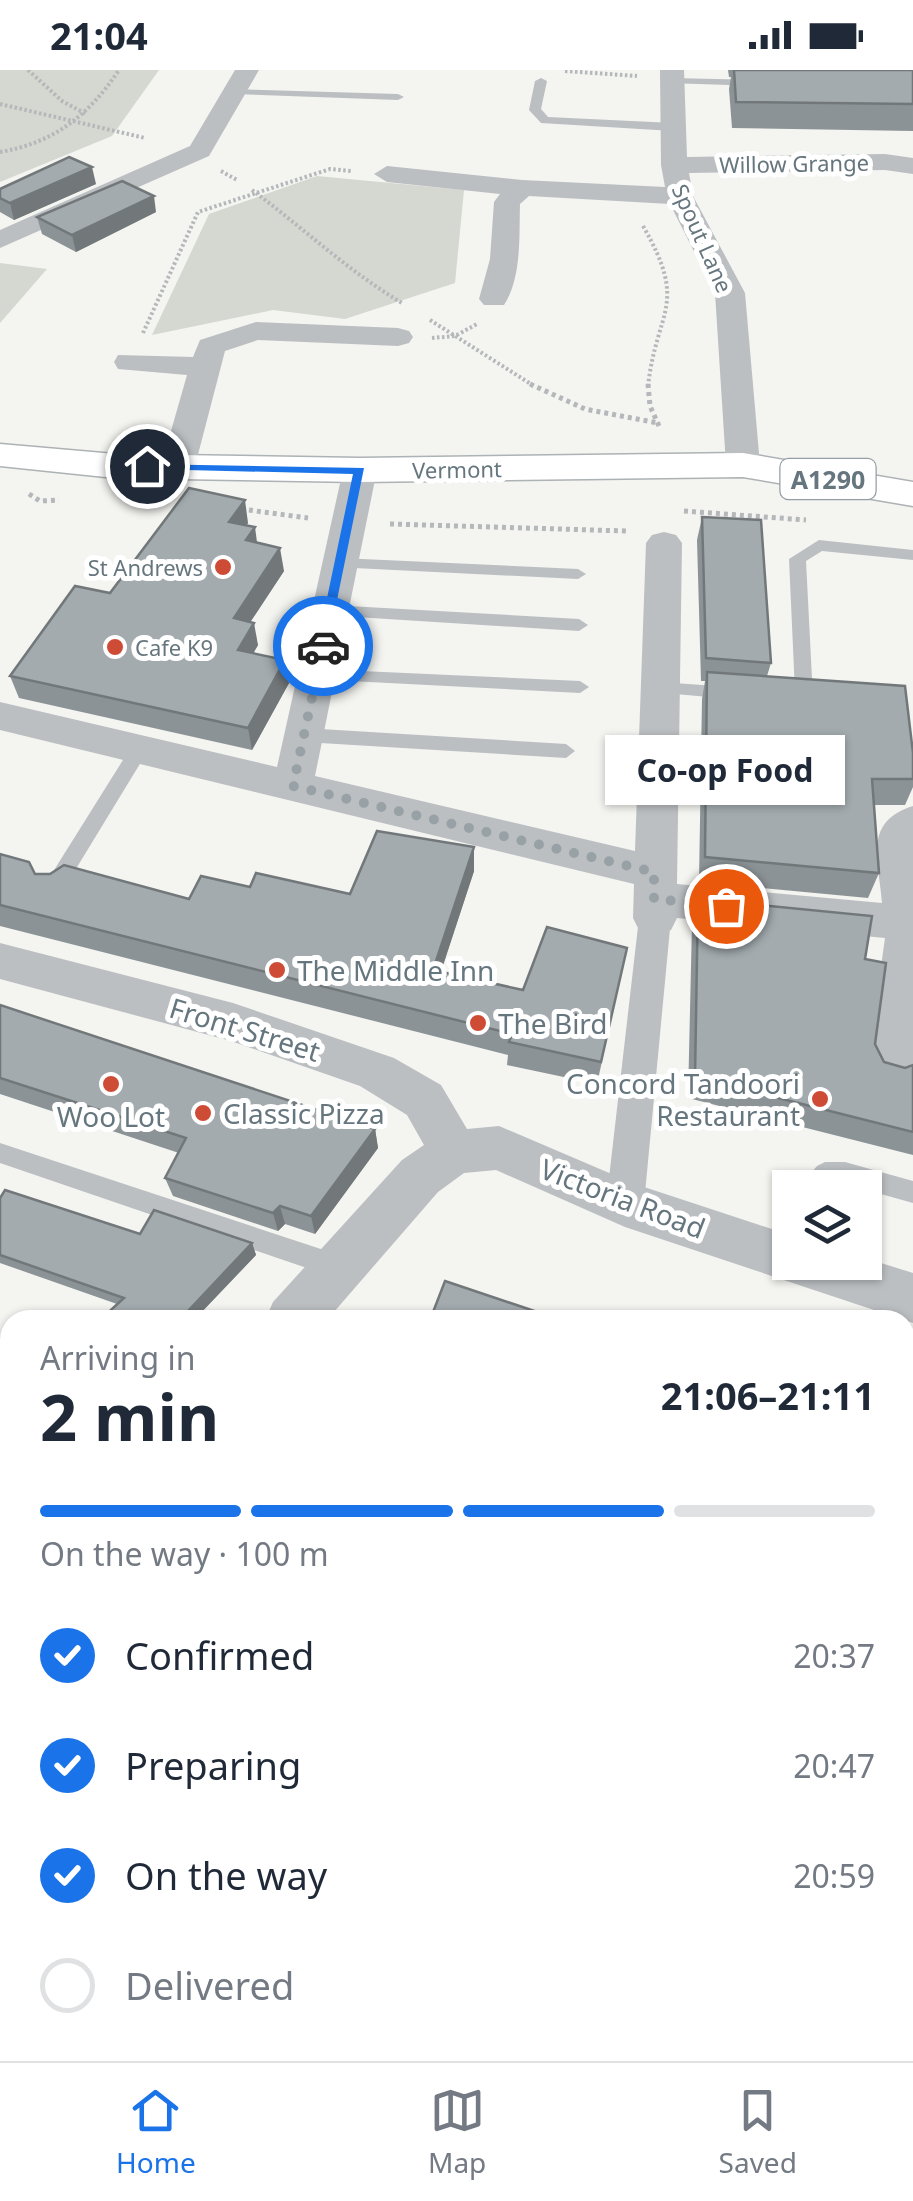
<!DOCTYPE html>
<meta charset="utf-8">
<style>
:root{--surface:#fff;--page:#f2f2f3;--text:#1f2937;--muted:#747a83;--line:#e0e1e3;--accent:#1a73e8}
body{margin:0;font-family:"Noto Sans",sans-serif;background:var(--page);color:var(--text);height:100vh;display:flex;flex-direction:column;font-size:38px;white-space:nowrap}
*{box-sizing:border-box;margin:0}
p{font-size:32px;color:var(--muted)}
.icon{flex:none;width:55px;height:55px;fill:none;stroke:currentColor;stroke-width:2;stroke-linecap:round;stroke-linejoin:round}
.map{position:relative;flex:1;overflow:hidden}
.panel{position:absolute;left:0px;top:1240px;width:915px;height:752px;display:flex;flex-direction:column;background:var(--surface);border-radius:30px 30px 0 0;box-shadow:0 2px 8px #0004}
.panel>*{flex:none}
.fabs{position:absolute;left:772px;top:1100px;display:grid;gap:20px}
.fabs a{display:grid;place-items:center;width:110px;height:110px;border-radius:0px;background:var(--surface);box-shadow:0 2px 8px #0004;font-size:50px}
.pin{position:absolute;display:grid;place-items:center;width:85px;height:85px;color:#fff;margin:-42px;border:5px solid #fff;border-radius:50%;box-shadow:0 2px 10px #0007}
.courier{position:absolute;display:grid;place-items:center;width:100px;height:100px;margin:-50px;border:8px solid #1a73e8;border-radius:50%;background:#fff;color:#222;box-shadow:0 2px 12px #0007}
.bubble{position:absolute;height:70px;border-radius:0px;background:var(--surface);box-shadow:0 2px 8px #0004;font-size:32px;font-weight:700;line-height:70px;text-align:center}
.overview em{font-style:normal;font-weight:700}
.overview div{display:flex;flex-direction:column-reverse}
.overview{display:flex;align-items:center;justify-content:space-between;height:170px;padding:0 40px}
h1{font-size:65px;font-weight:700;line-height:75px}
.bar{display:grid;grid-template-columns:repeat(4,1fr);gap:15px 10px;align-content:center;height:120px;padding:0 40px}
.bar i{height:12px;border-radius:8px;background:var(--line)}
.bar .on{background:var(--accent)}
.bar p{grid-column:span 4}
ol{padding:0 40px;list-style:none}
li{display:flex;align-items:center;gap:30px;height:110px}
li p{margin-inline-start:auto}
li .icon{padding:10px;border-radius:50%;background:var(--accent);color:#fff;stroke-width:4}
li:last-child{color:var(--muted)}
li i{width:55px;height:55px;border:5px solid var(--line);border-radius:50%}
.status{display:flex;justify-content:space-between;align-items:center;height:70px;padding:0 50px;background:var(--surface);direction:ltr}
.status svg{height:28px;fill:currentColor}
.tab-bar{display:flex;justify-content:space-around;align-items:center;height:140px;border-top:2px solid var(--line);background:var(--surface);font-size:28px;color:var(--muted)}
.tab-bar a{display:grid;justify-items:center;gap:5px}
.tab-bar .on{color:var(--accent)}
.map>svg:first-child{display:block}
.green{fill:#d4d8d0}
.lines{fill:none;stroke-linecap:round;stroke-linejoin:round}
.primary-casing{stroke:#adb2b4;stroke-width:3}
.path-far2{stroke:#b5b8ba;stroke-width:4;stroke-dasharray:2.5 2.5;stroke-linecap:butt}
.path-far1{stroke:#b5b8ba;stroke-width:5;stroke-dasharray:4 4;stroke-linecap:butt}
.path{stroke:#b5b8ba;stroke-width:9;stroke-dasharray:6 6;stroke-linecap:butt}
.service{fill:#bbbfc2;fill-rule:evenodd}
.pedestrian{fill:#bbbfc2;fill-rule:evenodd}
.minor{fill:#bbbfc2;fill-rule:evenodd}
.primary{fill:#fff;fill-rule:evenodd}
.wall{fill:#8c9396}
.shaded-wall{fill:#72787a}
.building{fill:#a3abaf;stroke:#72787a;stroke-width:2.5}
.route{fill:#1a73e8}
.done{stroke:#98a2a6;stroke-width:10;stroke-dasharray:0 18}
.poi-dot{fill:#ce4c36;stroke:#fff;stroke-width:4}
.labels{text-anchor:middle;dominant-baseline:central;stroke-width:10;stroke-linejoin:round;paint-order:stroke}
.far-street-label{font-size:22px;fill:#66767e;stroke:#fff}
.far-poi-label{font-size:22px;fill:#66767e;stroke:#fff;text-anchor:end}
.shield{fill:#fff;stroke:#949fa5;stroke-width:2.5}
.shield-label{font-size:25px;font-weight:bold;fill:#66767e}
.poi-label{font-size:28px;fill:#66767e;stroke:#fff;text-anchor:start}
.street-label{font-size:28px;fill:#66767e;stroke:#fff}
</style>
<div class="status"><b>21:04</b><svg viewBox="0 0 49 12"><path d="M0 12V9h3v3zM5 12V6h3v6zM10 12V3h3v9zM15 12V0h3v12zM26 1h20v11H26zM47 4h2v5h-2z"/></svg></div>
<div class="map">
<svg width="913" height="1991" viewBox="0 0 913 1991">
<rect width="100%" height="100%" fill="#f4f4f1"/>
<g class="green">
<polygon points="0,0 159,0 112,66 0,112"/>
<polygon points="317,106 464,120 455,213 345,249 273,240 152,265 209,144"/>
<polygon points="0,193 47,199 0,253"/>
</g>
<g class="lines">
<g class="primary-casing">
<polygon id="primary" points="0,374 115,384 360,388 743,383 913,412 913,436 743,407 360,412 115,408 0,396"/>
</g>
<g class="path-far2">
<polyline points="28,0 62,31 86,44"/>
<polyline points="565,1 637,6"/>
<polyline points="0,34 145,68"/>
<path d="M0,82C54,73 89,45 119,0"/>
<polyline points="221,101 237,110"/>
<path d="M252,120C302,157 348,201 402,233"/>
<path d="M643,156C689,236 657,238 648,316"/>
<polyline points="430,250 534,316"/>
<polyline points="143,263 198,142 330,99 351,101"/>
<polyline points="432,268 455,266 477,254"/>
</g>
<g class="path-far1">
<polyline points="530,314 585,339 658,353"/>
<polyline points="648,314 650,336 659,356"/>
<polyline points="29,424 40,431 59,430"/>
<polyline points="241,439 308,448"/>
<polyline points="684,441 806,450"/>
<polyline points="390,454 627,461"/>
</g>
<polyline class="path" points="153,1991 161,1982"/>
<g class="service">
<polygon points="541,8 547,11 541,39 548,47 673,53 679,57 673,61 541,53 529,40 535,11"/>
<polygon points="672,8 759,10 765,13 759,16 668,13"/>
<polygon points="230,19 398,24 404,27 398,30 234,24"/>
<polygon points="819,470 913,480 913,490 822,481 806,491 813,628 810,632 793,634 784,628 795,622 789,489"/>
<polygon points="340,488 578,499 586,504 578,509 334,497 332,493"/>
<polygon points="330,535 579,549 588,555 579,561 324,545 324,537"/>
<polygon points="317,599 580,611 589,617 580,623 311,609 311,601"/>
<polygon points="659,612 731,617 740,623 731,629 653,622 653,614"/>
<polygon points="304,658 566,674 575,681 566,688 304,672 295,665"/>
<polygon points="140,672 149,679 60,825 46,825 43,819 46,813 133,674"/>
<polygon points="0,1073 339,1185 348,1189 351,1197 348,1205 339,1209 0,1093"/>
<polygon points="825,1092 845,1092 913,1111 913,1133 845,1114 798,1118 817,1096"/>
<polygon points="905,1726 913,1729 913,1759 905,1756"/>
<polygon points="645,1982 681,1982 685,1991 649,1991"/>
<polygon points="827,1982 864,1982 860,1991 823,1991"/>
</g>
<polygon class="pedestrian" points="655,835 666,839 671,848 644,1134 638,1146 625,1151 612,1146 606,1134 639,848 644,839"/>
<g class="minor">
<polygon points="235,0 259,0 209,86 0,178 0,160 190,76"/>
<path d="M660,0H684L687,87L885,84L913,88V104L885,100L689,103L693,126L745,223L760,395L755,402H731L726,395L715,223L670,134L529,126L520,134C519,166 522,207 504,235H484L479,229L490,189L494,132L500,124L387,112L374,104L387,96L522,110L665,117L661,95Z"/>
<polygon points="256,252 398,258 409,261 413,267 409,273 398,276 258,270 225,281 195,396 190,403 166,403 161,396 187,305 118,299 114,292 118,285 193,287 200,270"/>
<path d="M360,390L372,393L377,400L315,706L635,781L646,473L652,465L664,462L676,465L682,473L677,814L882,833C879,791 862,752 913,736V1000L908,1010L891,1016L874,1010L867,996L885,868L677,848L671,860L655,865L639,860L633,848L634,814L0,660V632L277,697L343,400L348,393Z"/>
<polygon points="0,873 233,933 394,988 441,1015 467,1059 499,1056 635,1114 790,1165 790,1192 865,1192 865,1188 913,1203 913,1253 625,1157 496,1100 464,1103 438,1122 327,1250 265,1250 273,1232 402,1090 424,1075 407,1045 360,1016 231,971 0,909"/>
<polygon points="10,1535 10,1604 0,1608 0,1540"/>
<polygon points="0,1814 10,1818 10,1902 0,1898"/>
<polygon points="905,1911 913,1914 913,1984 905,1981"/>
<polygon points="31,1982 103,1982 107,1991 34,1991"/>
</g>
<use href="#primary" class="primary"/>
</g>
<g class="wall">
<polygon points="728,0 913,0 913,61 732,58 729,19 731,7 729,7"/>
<polygon points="96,114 14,150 0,142 0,119"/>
<polygon points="156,142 76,182 42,164 37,147"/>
<polygon points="702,447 771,593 767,606 913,683 913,717 905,735 874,735 879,803 868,828 699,812 702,629 705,611 701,611 697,470"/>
<polygon points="248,453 247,455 257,472 284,501 250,552 258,575 253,583 289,613 252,680 19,628 10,606 110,523"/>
<polygon points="474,777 474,801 441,901 523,920 627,878 597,1014 507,995 508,985 0,856 0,784 35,804 189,829 250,817 350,824"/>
<polygon points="698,829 865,889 875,974 884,992 905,998 913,995 913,1085 688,1028 692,853"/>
<polygon points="0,935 375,1059 378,1078 315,1164 285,1154 278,1161 173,1126 165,1108 179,1083 0,1024"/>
<polygon points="0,1128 140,1164 252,1173 256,1185 196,1248 198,1250 100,1250 117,1234 0,1193"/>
<polygon points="905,1365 913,1367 913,1497 905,1494"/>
</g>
<g class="shaded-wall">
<polygon points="92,97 96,114 14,150 10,133"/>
<polygon points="154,126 156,142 76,182 72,165"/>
<polygon points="245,430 248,453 233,475 229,452"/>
<polygon points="255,457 258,480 246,470"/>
<polygon points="280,478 284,501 238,571 234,548"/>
<polygon points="254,553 258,575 242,603 238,580"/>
<polygon points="285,590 289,613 252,680 248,658"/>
<polygon points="474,777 474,801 434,923 433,900"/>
<polygon points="375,1059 378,1078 315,1164 311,1146"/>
<polygon points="280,1136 285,1154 278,1161 273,1143"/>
<polygon points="252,1173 256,1185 194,1250 189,1240"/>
<polygon points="10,1445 10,1462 0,1473 0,1456"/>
<polygon points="414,1982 419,1982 424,1991 420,1991"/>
</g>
<g class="building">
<polygon points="734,0 913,0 913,34 736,32"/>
<polygon points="69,87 92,97 10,133 0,128 0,119"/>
<polygon points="122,111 154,126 72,165 37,147"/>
<polygon points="189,418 245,430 229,452 255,457 246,470 280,478 234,548 254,553 238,580 285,590 248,658 10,606 75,516 110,523"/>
<polygon points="702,447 761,450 771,593 706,588"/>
<polygon points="707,602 905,616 913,683 913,709 872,709 879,803 705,787"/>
<polygon points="377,761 474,777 433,900 523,920 547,857 627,878 601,992 509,972 512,964 0,835 0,784 29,792 35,804 50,804 64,795 189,829 201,806 250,817 256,803 350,824"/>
<polygon points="698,829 872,846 865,889 886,893 875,974 884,992 905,998 913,995 913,1062 695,1007"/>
<polygon points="0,935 375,1059 311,1146 280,1136 273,1143 165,1108 186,1068 0,1008"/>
<polygon points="5,1120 140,1164 154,1140 252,1173 189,1240 198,1250 188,1250 181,1248 179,1250 100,1250 124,1228 0,1185 0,1128"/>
<polygon points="445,1211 561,1250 430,1250"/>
<polygon points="6,1275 10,1278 10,1445 0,1456 0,1282"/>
<polygon points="905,1365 913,1367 913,1484 905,1481"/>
<polygon points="283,1982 414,1982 420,1991 289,1991"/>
</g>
<polygon class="route" points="143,394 364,398 327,579 317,576 353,404 147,399"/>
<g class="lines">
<polyline class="done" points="323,576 293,716 654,802 654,829 726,836"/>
</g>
<g class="poi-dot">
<circle cx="223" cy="497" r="10"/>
<circle cx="115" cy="577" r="10"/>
<circle cx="277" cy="900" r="10"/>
<circle cx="478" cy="953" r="10"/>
<circle cx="111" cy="1014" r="10"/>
<circle cx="820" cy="1029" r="10"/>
<circle cx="203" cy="1043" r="10"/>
</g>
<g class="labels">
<g class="far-street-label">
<text transform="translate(794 93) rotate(-1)">Willow Grange</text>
<text transform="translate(703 168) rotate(66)">Spout Lane</text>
<text transform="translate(457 399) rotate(-1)">Vermont</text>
</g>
<g class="far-poi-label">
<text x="203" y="497">St Andrews</text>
<text x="135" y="577" text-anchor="start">Cafe K9</text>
</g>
<rect class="shield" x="780.5" y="389" width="95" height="40" rx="8"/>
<g class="shield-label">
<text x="828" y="409">A1290</text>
</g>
<g class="poi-label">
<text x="297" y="900">The Middle Inn</text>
<text x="498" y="953">The Bird</text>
<text x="800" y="1013" text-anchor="end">Concord Tandoori<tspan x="800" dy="32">Restaurant</tspan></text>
<text x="223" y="1043">Classic Pizza</text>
<text x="111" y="1046" text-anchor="middle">Woo Lot</text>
</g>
<g class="street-label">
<text transform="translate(245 959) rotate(17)">Front Street</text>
<text transform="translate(623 1128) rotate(21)">Victoria Road</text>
</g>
</g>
</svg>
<div class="fabs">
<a><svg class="icon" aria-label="layers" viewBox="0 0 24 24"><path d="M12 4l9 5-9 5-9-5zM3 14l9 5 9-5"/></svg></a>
</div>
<div class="pin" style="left:726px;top:836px;background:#ea580c"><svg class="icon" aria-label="bag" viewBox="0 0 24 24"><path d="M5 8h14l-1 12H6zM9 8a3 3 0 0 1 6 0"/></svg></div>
<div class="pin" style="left:147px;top:396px;background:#1f2937"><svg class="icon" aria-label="home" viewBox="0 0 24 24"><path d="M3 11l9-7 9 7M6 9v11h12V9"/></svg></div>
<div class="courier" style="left:323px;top:576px"><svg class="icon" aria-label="car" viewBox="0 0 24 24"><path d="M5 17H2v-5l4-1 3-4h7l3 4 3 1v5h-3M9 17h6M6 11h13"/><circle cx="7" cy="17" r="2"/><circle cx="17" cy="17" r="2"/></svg></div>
<div class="bubble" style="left:605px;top:665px;width:240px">Co-op Food</div>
<section class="panel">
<div class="overview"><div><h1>2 min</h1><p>Arriving in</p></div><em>21:06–21:11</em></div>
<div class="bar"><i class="on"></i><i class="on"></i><i class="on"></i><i></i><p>On the way · 100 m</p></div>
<ol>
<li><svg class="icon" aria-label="check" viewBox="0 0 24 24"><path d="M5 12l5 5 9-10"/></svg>Confirmed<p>20:37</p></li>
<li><svg class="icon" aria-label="check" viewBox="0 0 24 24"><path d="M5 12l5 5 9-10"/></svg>Preparing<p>20:47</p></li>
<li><svg class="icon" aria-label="check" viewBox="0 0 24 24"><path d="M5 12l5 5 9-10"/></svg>On the way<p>20:59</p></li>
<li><i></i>Delivered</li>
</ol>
</section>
</div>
<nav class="tab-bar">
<a class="on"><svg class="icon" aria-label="home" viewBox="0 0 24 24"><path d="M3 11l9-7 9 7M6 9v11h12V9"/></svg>Home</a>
<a><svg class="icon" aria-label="map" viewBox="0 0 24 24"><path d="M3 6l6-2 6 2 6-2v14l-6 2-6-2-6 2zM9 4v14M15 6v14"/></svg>Map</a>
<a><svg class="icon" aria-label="saved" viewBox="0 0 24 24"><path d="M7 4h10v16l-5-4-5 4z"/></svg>Saved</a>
</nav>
